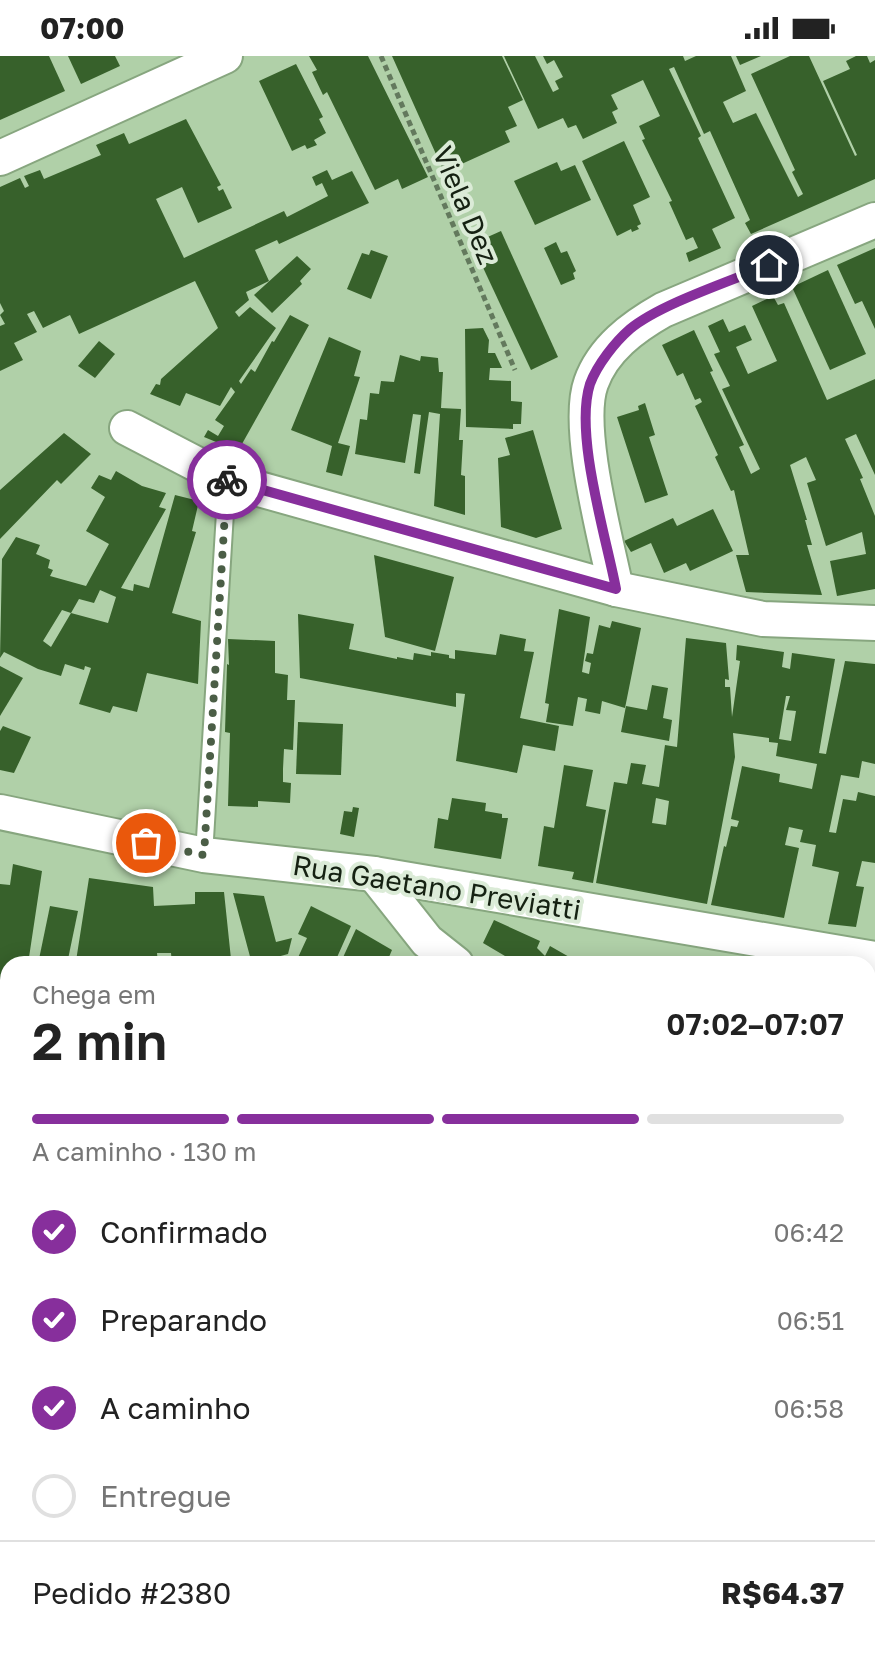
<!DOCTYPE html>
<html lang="pt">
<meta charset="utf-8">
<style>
:root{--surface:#fff;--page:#f2f2f2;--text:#222;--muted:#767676;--line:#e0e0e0;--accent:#872f9c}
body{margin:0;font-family:"Golos Text",sans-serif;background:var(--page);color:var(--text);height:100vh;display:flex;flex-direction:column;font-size:30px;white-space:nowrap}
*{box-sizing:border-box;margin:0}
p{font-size:26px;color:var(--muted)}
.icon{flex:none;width:44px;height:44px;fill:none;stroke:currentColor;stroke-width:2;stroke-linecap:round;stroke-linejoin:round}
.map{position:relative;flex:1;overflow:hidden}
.drawer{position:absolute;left:0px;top:900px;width:876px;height:706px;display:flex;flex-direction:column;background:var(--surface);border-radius:24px 24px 0 0;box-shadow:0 4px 20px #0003}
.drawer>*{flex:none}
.pin{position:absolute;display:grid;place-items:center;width:68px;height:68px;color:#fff;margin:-34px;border:4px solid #fff;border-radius:50%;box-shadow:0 2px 8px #0007}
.courier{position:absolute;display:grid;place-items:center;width:80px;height:80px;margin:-40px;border:6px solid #872f9c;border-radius:50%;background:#fff;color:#222;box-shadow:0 2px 10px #0007}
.headline em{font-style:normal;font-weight:600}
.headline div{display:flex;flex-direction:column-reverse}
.headline{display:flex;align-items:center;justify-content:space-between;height:136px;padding:0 32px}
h1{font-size:52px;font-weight:600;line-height:60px}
.bar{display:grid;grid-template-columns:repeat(4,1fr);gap:12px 8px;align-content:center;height:96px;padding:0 32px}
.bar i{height:10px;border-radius:6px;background:var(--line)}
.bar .current{background:var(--accent)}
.bar p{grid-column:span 4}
.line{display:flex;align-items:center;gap:20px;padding:0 32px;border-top:2px solid var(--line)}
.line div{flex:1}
ol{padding:0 32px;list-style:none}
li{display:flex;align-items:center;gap:24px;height:88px}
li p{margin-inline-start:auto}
li .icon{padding:8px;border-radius:50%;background:var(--accent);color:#fff;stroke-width:4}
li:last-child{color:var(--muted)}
li i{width:44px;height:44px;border:4px solid var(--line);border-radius:50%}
.status{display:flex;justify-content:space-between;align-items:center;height:56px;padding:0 40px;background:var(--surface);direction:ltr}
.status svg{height:22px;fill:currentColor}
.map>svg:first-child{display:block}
.building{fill:#37612b;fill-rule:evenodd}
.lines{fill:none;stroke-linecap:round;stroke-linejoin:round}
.service-casing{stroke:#87a67f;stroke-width:20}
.minor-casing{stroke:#87a67f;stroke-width:38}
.tertiary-casing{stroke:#87a67f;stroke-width:46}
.path{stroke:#63795d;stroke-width:5;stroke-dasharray:6 4;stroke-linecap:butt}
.service{stroke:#fff;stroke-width:16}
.minor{stroke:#fff;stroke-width:34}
.tertiary{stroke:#fff;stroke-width:42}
.done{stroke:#4b5e46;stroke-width:8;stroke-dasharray:0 14.4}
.route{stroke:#872f9c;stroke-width:10}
.labels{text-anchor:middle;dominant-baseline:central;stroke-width:8;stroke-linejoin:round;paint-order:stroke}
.street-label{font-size:28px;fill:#152112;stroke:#dbebd7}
</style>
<div class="status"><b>07:00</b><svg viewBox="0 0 49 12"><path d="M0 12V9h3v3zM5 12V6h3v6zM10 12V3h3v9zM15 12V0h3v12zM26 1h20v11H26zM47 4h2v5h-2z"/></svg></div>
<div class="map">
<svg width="875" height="1605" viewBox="0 0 875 1605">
<rect width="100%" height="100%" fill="#b0d0a8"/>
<g class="building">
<polygon points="0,0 49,0 65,35 0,64"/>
<polygon points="68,0 115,0 120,10 81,28"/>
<polygon points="309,0 368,0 428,121 402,133 398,123 375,134 327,36 323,39 312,16 317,14"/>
<polygon points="392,0 502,0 523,44 508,51 517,70 505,75 510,86 444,116"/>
<polygon points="504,0 535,0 553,36 559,33 555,25 563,21 554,4 547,8 543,0 683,0 685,5 696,0 731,0 746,35 723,46 733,67 756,57 798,141 803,138 792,116 795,114 751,18 790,0 809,0 855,100 857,99 823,25 850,13 846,5 856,0 867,0 870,7 875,4 875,123 751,178 745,167 750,164 710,75 704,78 674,11 669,13 701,80 698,82 735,162 712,173 721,192 689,206 686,197 698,192 693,181 686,184 669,146 672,145 642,84 645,83 639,70 660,60 643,24 611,39 618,53 612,56 617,67 583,83 576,69 568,72 563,62 538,73"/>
<polygon points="736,0 761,0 740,9"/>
<polygon points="296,8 323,61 319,63 326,77 314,84 317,89 307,93 305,89 292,95 259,25"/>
<polygon points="186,63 221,129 217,131 219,135 223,133 232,152 198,167 182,131 156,143 184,202 284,155 287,161 328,140 322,127 316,130 312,121 327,114 332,124 352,115 369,147 279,188 277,184 255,194 269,225 246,236 249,244 235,256 239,261 250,251 276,272 239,325 241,328 251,313 255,316 272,285 274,286 290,259 309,269 238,395 204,381 208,374 218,380 224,370 215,364 235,336 231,331 220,350 186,337 180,350 150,338 156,328 160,329 161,323 218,272 195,225 79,278 70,259 43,272 34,255 27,258 37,276 14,287 23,304 0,315 0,270 5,268 0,259 4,255 0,247 0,131 20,122 25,132 29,130 24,120 40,114 44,123 101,99 96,89 124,77 129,88"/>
<polygon points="624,85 650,141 633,149 641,168 637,170 639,173 632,176 631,173 617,180 582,105"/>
<polygon points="557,106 561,115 575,109 591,144 535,169 514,125"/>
<polygon points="501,175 558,301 531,314 472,188"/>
<polygon points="556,186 561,197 567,195 576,215 573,217 575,223 561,229 544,192"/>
<polygon points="875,192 875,273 862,245 855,248 837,209"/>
<polygon points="371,194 388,200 371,243 347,233 362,197 369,199"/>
<polygon points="297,200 311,213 300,225 302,228 272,257 254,239"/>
<polygon points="828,214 866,298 830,314 792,231"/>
<polygon points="773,240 778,249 784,247 827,344 875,323 875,419 856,378 845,383 863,422 860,423 875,460 875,533 837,540 830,505 866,498 862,476 826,490 807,427 816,424 806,401 790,409 807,464 805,464 812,489 807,489 822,539 746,536 736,499 749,499 734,434 731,435 715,401 718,399 695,350 702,346 700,342 695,344 683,317 677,320 662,289 694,274 713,315 710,316 744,389 739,391 751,418 760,413 722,333 730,330 714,298 720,296 708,270 723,263 729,276 745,269 752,284 736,291 748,318 777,305 752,250"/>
<polygon points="483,272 489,284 488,297 495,297 502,312 490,312 489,324 511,325 511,345 522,346 521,368 513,368 513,373 466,371 465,273"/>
<polygon points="329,281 361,295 354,320 360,321 338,387 350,390 342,420 326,416 332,390 291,374"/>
<polygon points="99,285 115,298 95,322 78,310"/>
<polygon points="400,299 420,305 421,300 438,302 439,316 443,316 441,352 461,353 459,384 463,384 461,419 465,420 465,459 434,450 440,358 429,356 420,418 414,417 421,359 413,358 405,407 355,398 360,363 367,364 370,337 379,338 381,325 394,326"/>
<polygon points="645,347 655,379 649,381 668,439 645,447 617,361 639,354 638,350"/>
<polygon points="533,374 562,473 536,482 501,471 498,402 510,399 505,382"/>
<polygon points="64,377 91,398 61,428 57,424 0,483 0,434"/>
<path d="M116,415L142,430L166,437L159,451L166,453L121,532L133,535L134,528L149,532L175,439L199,445L192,475L196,476L172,557L201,565L198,628L147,617L137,656L113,650L110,657L79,648L91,612L85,610L84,614L65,608L61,620L38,613L4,596L0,602L2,503L16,481L40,489L36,498L50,504L48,512L53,514L50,520L86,530L109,488L86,475L105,441L91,432L99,419L111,424ZM100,534L116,541L108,567L71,557L51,591L43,585L62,554L71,557L79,543L94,547Z"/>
<polygon points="713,453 733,495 690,515 686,507 664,517 651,487 631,496 624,485 673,462 677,470"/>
<polygon points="374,499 454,521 435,595 385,581"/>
<polygon points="559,553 590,561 582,616 589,618 591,607 585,605 587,597 593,598 599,569 610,572 612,565 641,572 625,652 602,645 600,658 585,655 587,643 578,641 573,670 546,666 549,648 545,647"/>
<polygon points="298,558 354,568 349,593 397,603 397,601 413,604 414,597 431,600 431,596 449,599 449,602 455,603 455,594 496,599 500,578 526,583 524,595 534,596 520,662 559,670 555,695 523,689 517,717 456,705 465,638 456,637 456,651 300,622"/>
<path d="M686,582L726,587L729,624L725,623V631H730L732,661L740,605L736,604L737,589L784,596L782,611L790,613L792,597L835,603L819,697L826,698L845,605L875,608V708L862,705L859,722L841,719L829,776L836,777L843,743L856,745L858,736L875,740V807L862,805L856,830L864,831L856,871L828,868L839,816L812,810L816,789L800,786L803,774L789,771L785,789L799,792L784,862L711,849L724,790L726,791L731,770L737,771L739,765L731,763L742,710L780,718L779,726L812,733L817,708L776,700L778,687L769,686V682L733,677L735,701L707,848L596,827L614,726L627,728L631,707L646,709L642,728L659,731L665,689L677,691ZM786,640H790L786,654L796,655L791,685L779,683ZM656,742L669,745L666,769L652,767Z"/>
<polygon points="228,583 275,585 275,617 288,619 287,644 295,644 293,694 284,693 283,713 283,726 291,727 290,747 258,745 258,751 228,750 230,677 225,676 227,608 229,609"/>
<polygon points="0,610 23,622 0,660"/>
<polygon points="652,629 668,632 663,662 672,664 669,685 621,676 626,650 647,654"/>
<polygon points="298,666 343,668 341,719 296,718"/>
<polygon points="3,670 31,681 14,717 0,714 0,675"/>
<polygon points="564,709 593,714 586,750 606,754 593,827 572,823 574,816 538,810 544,770 554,772"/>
<polygon points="452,742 486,747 485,755 502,758 502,762 508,762 501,803 434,792 438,762 448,764"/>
<polygon points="353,751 359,752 354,781 340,778 344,755 352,756"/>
<polygon points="13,808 42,815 28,908 8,908 8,1036 0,1034 0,828 10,829"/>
<polygon points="89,822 153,831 154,850 195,848 195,836 224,836 231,903 234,908 172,908 171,897 157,897 158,908 85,908 76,905"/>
<polygon points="233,837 264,840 276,886 292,882 288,898 277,901 278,904 252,908"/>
<polygon points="50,850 78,855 67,908 38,908"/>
<polygon points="311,850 351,870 334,908 295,908 307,882 298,878"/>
<polygon points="494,864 540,885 537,892 545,900 550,890 571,902 568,908 506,908 502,904 505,900 483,887"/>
<polygon points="356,873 392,894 386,908 340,908"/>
<polygon points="868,986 875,989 875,1061 868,1059"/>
<polygon points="4,1076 8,1077 8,1114 0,1111 0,1091"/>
<polygon points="875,1086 875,1115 868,1113 868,1104"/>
<polygon points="872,1129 875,1130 875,1203 868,1219 868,1137"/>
<polygon points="0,1191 8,1194 8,1219 5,1226 0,1225"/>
<polygon points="868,1223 875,1226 875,1252 871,1263 875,1263 875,1316 868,1314"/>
<polygon points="8,1324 6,1368 8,1455 4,1455 5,1401 0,1401 0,1325"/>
<polygon points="868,1384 875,1388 875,1424 868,1439"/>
<polygon points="0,1455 4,1455 3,1487 0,1487"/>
<polygon points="875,1466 875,1566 868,1563 868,1472 871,1474"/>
<polygon points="630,1598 734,1598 730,1605 627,1605"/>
<polygon points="743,1598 796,1598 801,1601 799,1605 740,1605"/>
<polygon points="810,1598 865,1598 869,1600 867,1605 807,1605"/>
</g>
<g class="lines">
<g class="service-casing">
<polyline id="service" points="204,799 227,424"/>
</g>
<g class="minor-casing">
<g id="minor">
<polyline points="0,102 225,0"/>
<polyline points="127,372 227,424 616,533 763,563 875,567"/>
<path d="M616,533C606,484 575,371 591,327C603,293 633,271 663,254L875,164"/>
<polyline points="0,756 204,799 374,818 875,903"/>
<polyline points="374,818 427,885 456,908"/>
<polyline points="0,1141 8,1143"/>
<polyline points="0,1289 8,1288"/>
<polyline points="868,1353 875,1356"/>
</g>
</g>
<g class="tertiary-casing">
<g id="tertiary">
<polyline points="0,1520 8,1521"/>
<polyline points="489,1598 507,1605"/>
</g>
</g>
<polyline class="path" points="381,0 515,314"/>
<use href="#service" class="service"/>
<use href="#minor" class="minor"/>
<use href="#tertiary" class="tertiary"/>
</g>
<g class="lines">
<polyline class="done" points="146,787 204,799 227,424"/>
<path class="route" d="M227,424L616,533C606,480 574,378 590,328C597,309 615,286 630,273C660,248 731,225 769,209"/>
</g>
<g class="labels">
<g class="street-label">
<text transform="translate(466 149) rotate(67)">Viela Dez</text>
<text transform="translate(437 831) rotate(9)">Rua Gaetano Previatti</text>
</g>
</g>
</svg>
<div class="pin" style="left:146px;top:787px;background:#ea580c"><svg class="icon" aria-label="bag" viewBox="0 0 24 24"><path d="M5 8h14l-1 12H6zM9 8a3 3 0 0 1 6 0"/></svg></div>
<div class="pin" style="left:769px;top:209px;background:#1f2937"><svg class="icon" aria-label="home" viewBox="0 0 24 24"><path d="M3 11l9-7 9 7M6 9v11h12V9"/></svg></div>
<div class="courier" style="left:227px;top:424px"><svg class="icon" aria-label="bike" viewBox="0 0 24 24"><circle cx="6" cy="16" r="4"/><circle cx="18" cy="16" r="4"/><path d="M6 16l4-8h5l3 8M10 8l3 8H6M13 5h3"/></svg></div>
<section class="drawer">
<div class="headline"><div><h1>2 min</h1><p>Chega em</p></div><em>07:02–07:07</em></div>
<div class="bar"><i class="current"></i><i class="current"></i><i class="current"></i><i></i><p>A caminho · 130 m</p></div>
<ol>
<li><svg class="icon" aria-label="check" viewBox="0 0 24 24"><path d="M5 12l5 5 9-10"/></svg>Confirmado<p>06:42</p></li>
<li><svg class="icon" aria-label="check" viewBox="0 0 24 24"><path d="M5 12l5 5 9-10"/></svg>Preparando<p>06:51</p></li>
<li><svg class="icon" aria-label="check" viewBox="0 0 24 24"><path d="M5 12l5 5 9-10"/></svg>A caminho<p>06:58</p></li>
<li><i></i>Entregue</li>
</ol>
<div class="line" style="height:104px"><div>Pedido #2380</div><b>R$64.37</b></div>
</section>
</div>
